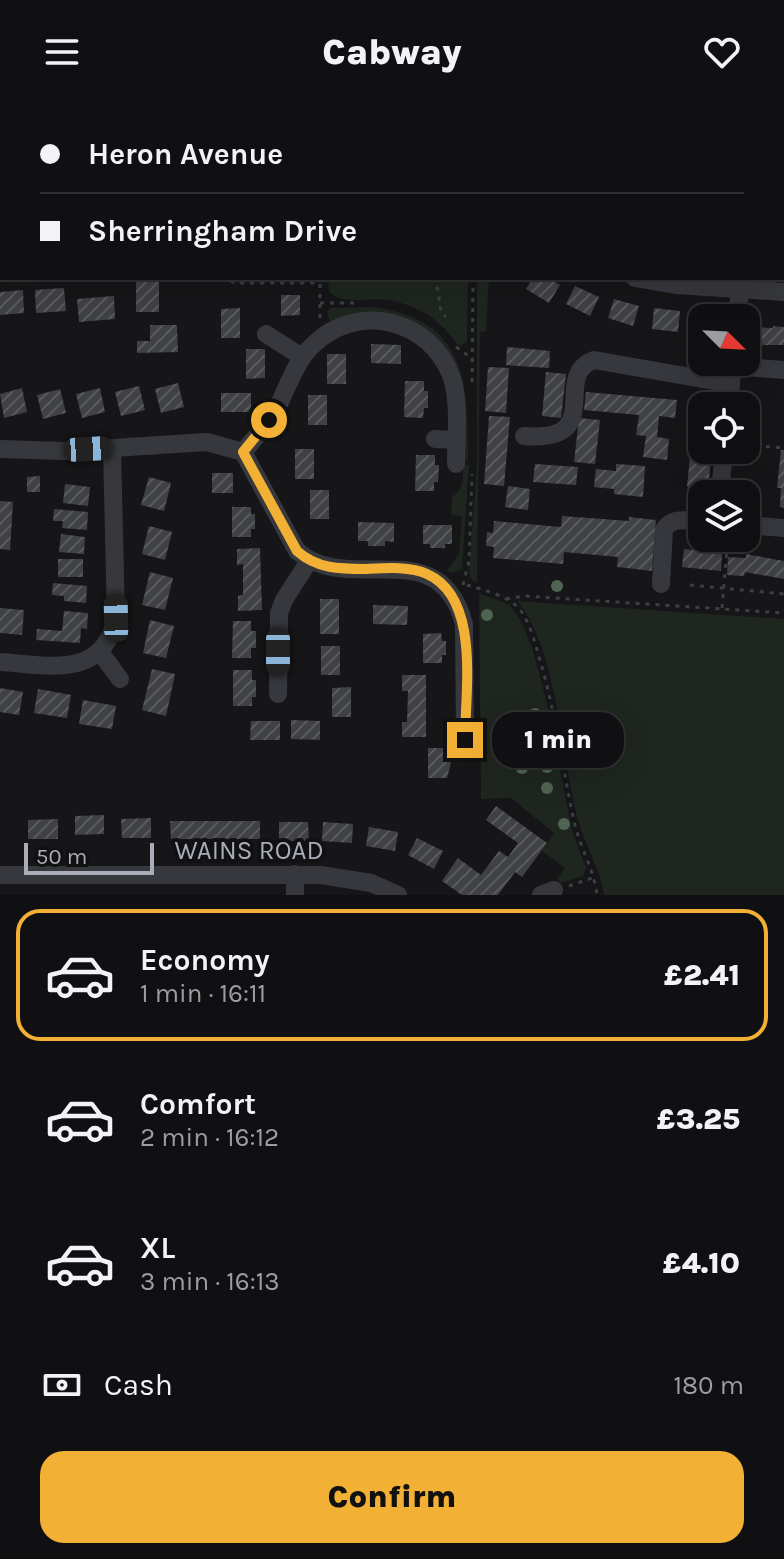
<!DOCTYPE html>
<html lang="en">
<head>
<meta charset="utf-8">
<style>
  :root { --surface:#101012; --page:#1e1e20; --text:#f1f3f6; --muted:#9c9d9f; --line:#303032; --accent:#f2b134 }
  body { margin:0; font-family:Karla,sans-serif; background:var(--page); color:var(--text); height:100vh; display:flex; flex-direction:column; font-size:30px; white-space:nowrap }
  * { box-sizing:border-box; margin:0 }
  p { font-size:26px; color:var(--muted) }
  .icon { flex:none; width:44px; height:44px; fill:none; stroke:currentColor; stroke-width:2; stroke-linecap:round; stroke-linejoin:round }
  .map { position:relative; height:791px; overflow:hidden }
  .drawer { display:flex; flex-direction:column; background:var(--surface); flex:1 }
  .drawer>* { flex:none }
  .hud { position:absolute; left:0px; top:0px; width:784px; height:176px; box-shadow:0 8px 32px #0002,0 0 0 2px var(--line); display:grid; align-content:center; height:176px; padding:0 40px; background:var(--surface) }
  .needle { width:52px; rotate:114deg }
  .controls { position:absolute; left:688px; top:200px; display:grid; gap:16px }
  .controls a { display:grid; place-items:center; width:72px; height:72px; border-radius:16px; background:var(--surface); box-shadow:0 8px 32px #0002,0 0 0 2px var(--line); font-size:40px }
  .scale { position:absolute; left:24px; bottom:20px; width:130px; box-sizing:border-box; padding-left:8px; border:4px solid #a8adb8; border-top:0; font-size:22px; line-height:28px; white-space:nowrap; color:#a8adb8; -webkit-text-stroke:6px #111113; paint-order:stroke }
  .end { position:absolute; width:36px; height:36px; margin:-18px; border:10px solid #f2b134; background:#111; box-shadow:0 0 0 4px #111 }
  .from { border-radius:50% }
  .bubble { position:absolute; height:56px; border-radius:24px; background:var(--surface); box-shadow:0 8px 32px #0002,0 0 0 2px var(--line); font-size:26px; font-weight:800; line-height:56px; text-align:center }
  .car { position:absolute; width:24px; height:48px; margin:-24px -12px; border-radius:10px; box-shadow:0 0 6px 2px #0007; background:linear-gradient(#222 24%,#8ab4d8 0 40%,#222 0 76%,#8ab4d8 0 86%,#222 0) }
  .hud b { display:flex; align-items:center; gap:28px; height:76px; font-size:30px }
  .hud b+b { border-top:2px solid var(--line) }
  .hud i { width:20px; height:20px; background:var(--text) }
  ul { padding:14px 0 0; list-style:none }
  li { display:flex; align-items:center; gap:24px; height:132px; margin:0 16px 12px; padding:0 24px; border:4px solid transparent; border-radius:24px }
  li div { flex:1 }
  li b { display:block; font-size:30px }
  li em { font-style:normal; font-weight:800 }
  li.current { border-color:var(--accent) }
  li>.icon { width:72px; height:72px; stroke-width:1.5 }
  .pay { display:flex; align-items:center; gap:20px; height:88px; padding:0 40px; font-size:30px }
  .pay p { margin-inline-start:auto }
  .action { display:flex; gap:16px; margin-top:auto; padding:16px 40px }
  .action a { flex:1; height:92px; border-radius:24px; background:var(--accent); color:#111; font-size:32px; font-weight:800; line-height:92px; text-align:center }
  header { display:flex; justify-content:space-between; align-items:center; height:104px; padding:0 40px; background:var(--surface); font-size:36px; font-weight:800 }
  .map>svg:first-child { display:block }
  .green { fill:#1e261f }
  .building { fill:url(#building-hatch) }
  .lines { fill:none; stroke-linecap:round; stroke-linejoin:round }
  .path { stroke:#3d3f44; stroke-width:3; stroke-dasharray:4 6; stroke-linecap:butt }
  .minor { stroke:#37383d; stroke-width:18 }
  .tree { fill:#506452 }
  .route { stroke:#f2b134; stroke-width:10 }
  .labels { text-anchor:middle; stroke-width:8; stroke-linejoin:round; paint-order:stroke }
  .street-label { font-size:26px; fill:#a8adb8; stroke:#111113 }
</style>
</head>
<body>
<header><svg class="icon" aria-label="menu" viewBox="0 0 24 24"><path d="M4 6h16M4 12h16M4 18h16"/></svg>Cabway<svg class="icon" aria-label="heart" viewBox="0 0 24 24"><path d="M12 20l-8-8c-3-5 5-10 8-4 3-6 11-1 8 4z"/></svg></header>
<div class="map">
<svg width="784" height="791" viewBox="0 0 784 791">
  <defs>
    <pattern id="building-hatch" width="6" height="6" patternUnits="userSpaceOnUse" patternTransform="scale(2)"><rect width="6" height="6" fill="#404145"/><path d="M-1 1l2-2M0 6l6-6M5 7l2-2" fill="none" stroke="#595a5e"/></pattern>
  </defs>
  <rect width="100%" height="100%" fill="#161618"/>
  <g class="green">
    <path d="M 328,174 L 468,174 L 467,238 L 460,242 C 453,237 449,229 443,223 C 429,209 408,199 388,196 C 370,193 340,202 329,187 Z"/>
    <polygon points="477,174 489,174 486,227 480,228 477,479 472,476 469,469 477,359"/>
    <path d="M 372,203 C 467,215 468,278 468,357 L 463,357 L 461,293 L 421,222 L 391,210 L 373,208 L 346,211 L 330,218 L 327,208 L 331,204 Z"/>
    <path d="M 463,361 L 469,361 L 462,465 L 453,469 L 447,467 L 459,450 L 462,412 L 451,411 L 452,393 C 464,386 463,374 463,361 Z"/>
    <polygon points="479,489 510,501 520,515 532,543 548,603 572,726 586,764 583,772 561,779 557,775 565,764 542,747 554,729 511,694 481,695"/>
    <path d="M 517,497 L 784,515 L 784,791 L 604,791 C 600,764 585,742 578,716 C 561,655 557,542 517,497 Z"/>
  </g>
  <g class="building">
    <rect x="136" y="174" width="23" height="34"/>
    <polygon points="533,174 547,174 560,181 549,199 526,185"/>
    <polygon points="575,182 599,193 590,212 566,200"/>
    <polygon points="64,184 66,207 36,209 35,186"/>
    <polygon points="23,186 24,209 0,211 0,188"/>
    <polygon points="281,191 300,191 300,211 281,212"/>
    <polygon points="114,192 115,215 79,218 77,195"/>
    <polygon points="614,195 639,202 633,222 608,214"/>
    <polygon points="240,204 240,234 221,234 221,205"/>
    <polygon points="654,204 680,207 678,228 652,225"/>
    <polygon points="693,208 720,211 719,214 702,214 702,229 691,228"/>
    <polygon points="150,221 177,221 178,248 137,249 137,237 150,237"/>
    <polygon points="773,222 784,223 784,241 752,241 753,223 773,224"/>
    <polygon points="371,240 401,241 401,260 371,259"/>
    <polygon points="507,243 550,247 549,264 506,261"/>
    <polygon points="246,245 265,245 265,274 246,275"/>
    <rect x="327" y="250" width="19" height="30"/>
    <polygon points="488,263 509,264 506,309 485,307"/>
    <polygon points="546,268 566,270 561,314 542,312"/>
    <polygon points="405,277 424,277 424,287 428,287 428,304 424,304 423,314 404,313"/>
    <polygon points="178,279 184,303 161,309 155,285"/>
    <polygon points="139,282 145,306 121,312 115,288"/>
    <polygon points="22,284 27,308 4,314 0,290"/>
    <polygon points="100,284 105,308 82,314 76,290"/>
    <polygon points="60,285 66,309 43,315 37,291"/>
    <polygon points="586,288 677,296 675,314 659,312 657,333 669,335 667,356 643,353 646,332 636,331 639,311 584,306"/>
    <rect x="221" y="289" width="30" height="19"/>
    <rect x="308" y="291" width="19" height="30"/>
    <polygon points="696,292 717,294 716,302 702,302 702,346 712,346 708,385 687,383"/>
    <polygon points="489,312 510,313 504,382 484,380"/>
    <polygon points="579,314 600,316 595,360 574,358"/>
    <rect x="295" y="345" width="19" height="30"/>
    <polygon points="781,346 784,346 784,404 780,403 781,384 777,384"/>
    <polygon points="416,351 435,351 435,361 439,361 438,378 434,378 434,387 415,387"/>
    <polygon points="535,360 578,363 576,381 533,378"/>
    <polygon points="616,360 645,362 643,393 614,390 614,385 594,383 596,365 616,367"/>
    <rect x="212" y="369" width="21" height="20"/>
    <polygon points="40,372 40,388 27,388 27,373"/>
    <polygon points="149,373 171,379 164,407 141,401"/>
    <polygon points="65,380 90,383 88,402 63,399"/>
    <polygon points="508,382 530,385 528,406 505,403"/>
    <rect x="310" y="386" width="19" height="29"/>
    <polygon points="0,397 13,398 10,446 0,445"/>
    <polygon points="232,403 251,403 251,410 255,410 255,425 251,425 251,433 232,433"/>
    <polygon points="54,405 88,408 87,426 62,424 63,417 53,417"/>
    <polygon points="562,412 629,417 629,413 656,416 652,467 617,463 618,453 564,448 563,460 493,454 494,443 486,442 487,428 493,429 494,417 561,423"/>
    <polygon points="358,418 394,419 394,438 385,437 385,442 368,442 368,437 358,437"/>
    <polygon points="423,421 452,421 452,440 445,440 445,444 430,444 430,440 423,440"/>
    <polygon points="149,422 172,428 165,456 142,450"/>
    <polygon points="61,430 85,433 84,450 59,448"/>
    <polygon points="260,444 262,506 238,507 238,492 243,491 243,460 237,461 237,445"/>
    <polygon points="684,445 722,449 721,467 682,463"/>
    <polygon points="746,450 784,457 784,475 745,468 744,472 727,471 728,453 746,454"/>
    <rect x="58" y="455" width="25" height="18"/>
    <polygon points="150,468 173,474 165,506 142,501"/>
    <polygon points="53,479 87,482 86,499 64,497 64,492 52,491"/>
    <rect x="320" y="495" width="19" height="35"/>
    <polygon points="373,501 408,502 407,521 373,520"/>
    <polygon points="0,504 24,506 22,531 0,529"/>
    <polygon points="64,507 88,509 87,525 81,524 80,539 36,536 37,525 62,527"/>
    <polygon points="150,516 174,522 166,554 143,549"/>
    <polygon points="233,517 251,517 251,527 256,527 256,544 251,544 251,554 232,554"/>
    <polygon points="441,529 442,537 446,537 446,551 442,551 442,559 423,559 423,530"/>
    <rect x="321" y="542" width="19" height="29"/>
    <polygon points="152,565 175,570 166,612 142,606"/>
    <polygon points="233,566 252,566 252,576 256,576 256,593 252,593 252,602 233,602"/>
    <polygon points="402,571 426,571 426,633 402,633 402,618 407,618 408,587 402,587"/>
    <polygon points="351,583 351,613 332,613 332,584"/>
    <polygon points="0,584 23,588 19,611 0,608"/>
    <polygon points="38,585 71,591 67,614 34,609"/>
    <polygon points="83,596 116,602 112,625 79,620"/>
    <polygon points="291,616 320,617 320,636 291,635"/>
    <polygon points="251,617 280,617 280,636 250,636"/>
    <polygon points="428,644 447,644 446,652 451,652 451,659 447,674 428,674"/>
    <polygon points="496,702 547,739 522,773 515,768 498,791 462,791 442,777 458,754 481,771 499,747 508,753 518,739 486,716"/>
    <polygon points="104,711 104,730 75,731 75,712"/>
    <polygon points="151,714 151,734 122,734 121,715"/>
    <polygon points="58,715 58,735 28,735 28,716"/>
    <polygon points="170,717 260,717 260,735 171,735"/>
    <polygon points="279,718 308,718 309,737 279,737"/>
    <polygon points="323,718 353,720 352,739 322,737"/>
    <polygon points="369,723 398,728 395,747 366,742"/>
    <polygon points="417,734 443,747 434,765 408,751"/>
  </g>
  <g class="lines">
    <g class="path">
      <polyline points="221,174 236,179 320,179"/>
      <polyline points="432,174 438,186 441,208 446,213"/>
      <polyline points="466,178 466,174"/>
      <polyline points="320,199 358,199"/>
      <polyline points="320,214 320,174"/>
      <polyline points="456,243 473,255"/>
      <polyline points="472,278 473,174"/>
      <polyline points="746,341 784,344"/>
      <polyline points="463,481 469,457 472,370"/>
      <path d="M 467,481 C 484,486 510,492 521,507 C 530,520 535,538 539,553 C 556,608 562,665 575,721 C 581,745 594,766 597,791"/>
      <polyline points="690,481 784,490"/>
      <polyline points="506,495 524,492 784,509"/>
      <polyline points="722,504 728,434"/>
      <polyline points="569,782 595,773"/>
    </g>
    <g class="minor">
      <polyline points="102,0 102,2"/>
      <polyline points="471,0 471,2"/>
      <polyline points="283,2 284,0"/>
      <polyline points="669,2 670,0"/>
      <polyline points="782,62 784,62"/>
      <polyline points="0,157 2,157"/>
      <polyline points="635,174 676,181 784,188"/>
      <polyline points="737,214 740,185"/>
      <polyline points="266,230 302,253"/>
      <polyline points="733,262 784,266"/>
      <polyline points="729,302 732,269"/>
      <path d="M 524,332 C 608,339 550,271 594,256 L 731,280"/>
      <polyline points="435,335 456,336"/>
      <path d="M 0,345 L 65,347 L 207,338 L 243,348 L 297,447 C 350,493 439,426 464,520 L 465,636"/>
      <path d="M 243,348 C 255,334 268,320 277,304 C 288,283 295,258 313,241 C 358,197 431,215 452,274 C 460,300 456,333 456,360"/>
      <polyline points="720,390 724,346"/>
      <polyline points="746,421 784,424"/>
      <path d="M 661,480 L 664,426 C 672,412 688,417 702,417"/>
      <polyline points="100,548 120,575"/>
      <path d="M 0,558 C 48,561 103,576 116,514 L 112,344"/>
      <polyline points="278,590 279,509 284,496 309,457"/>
      <polyline points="0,771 321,771 371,779 398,791"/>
      <polyline points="295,791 295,770"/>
      <polyline points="541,791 554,786"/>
    </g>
  </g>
  <g class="tree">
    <circle cx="557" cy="482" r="6"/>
    <circle cx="487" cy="511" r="6"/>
    <circle cx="535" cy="610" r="6"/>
    <circle cx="507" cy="637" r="6"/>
    <circle cx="547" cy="663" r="6"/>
    <circle cx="522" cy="664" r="6"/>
    <circle cx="547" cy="684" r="6"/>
    <circle cx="564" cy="720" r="6"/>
  </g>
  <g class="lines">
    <path class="route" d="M 269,316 L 243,348 L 297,447 C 317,465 340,465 366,465 C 385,464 410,462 427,470 C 481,494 465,588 465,636"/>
  </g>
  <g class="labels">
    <g class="street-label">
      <text x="249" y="755">WAINS ROAD</text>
    </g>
  </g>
</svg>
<div class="controls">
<a><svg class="needle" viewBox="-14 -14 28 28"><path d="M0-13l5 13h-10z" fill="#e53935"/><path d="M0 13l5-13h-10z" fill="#9c9d9f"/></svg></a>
<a><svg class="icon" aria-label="locate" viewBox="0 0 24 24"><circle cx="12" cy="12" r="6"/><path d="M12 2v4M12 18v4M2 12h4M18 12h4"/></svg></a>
<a><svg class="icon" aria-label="layers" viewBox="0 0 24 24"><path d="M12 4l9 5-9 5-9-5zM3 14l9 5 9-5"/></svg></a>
</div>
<div class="scale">50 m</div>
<i class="end from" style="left:269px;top:316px"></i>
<i class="end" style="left:465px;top:636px"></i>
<div class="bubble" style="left:492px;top:608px;width:132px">1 min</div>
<i class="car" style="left:88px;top:345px;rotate:87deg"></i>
<i class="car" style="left:116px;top:514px;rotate:359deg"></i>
<i class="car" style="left:278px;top:548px;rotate:180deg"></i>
<div class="hud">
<b><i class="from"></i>Heron Avenue</b>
<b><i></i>Sherringham Drive</b>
</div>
</div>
<section class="drawer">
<ul>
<li class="current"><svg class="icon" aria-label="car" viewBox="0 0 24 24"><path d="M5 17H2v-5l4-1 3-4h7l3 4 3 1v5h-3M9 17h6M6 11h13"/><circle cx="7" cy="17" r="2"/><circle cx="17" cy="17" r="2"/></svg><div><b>Economy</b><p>1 min · 16:11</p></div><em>£2.41</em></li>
<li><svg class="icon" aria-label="car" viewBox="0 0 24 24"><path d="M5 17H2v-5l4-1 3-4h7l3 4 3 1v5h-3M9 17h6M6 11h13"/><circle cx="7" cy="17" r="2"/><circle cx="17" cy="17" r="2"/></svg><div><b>Comfort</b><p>2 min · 16:12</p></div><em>£3.25</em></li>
<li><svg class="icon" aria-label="car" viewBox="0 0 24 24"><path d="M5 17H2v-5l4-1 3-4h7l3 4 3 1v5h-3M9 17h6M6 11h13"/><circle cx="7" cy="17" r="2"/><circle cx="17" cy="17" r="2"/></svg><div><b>XL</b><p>3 min · 16:13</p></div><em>£4.10</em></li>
</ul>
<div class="pay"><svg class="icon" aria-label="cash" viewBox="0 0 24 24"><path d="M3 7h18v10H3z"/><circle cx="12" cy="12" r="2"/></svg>Cash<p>180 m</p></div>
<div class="action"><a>Confirm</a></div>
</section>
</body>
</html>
